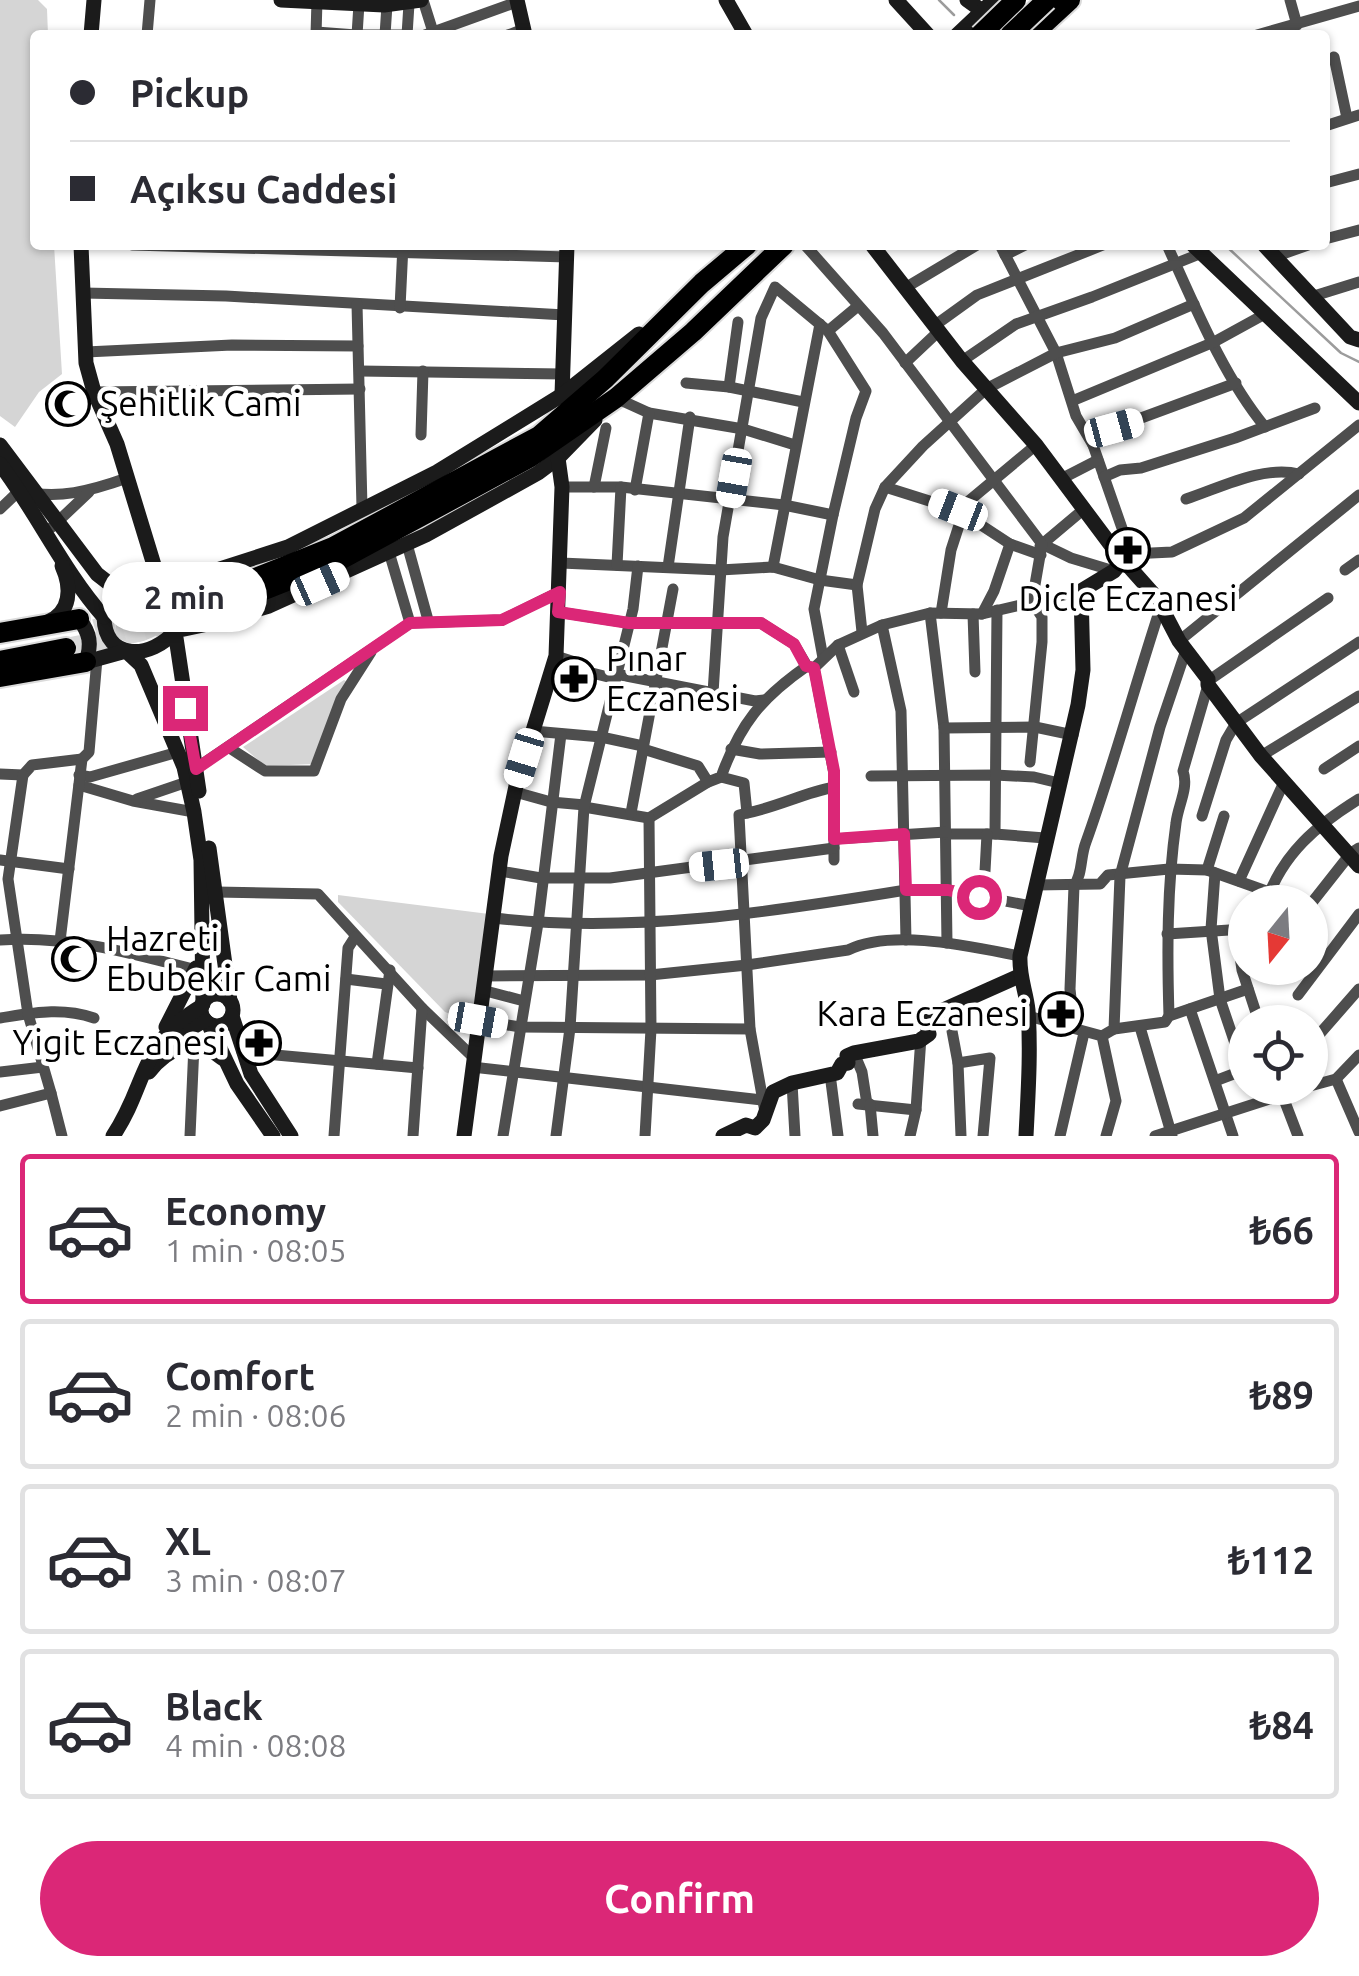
<!DOCTYPE html>
<html lang="en">
<head>
<meta charset="utf-8">
<style>
  :root { --surface:#fff; --page:#f7f7f7; --text:#2b2b33; --muted:#7c7c81; --line:#e1e1e2; --accent:#db2777 }
  body { margin:0; font-family:Ubuntu,sans-serif; background:var(--page); color:var(--text); height:100vh; display:flex; flex-direction:column; font-size:38px; white-space:nowrap }
  * { box-sizing:border-box; margin:0 }
  p { font-size:32px; color:var(--muted) }
  .icon { flex:none; width:55px; height:55px; fill:none; stroke:currentColor; stroke-width:2; stroke-linecap:round; stroke-linejoin:round }
  .map { position:relative; height:1136px; overflow:hidden }
  .panel { display:flex; flex-direction:column; background:var(--surface); flex:1 }
  .panel>* { flex:none }
  .hud { position:absolute; left:30px; top:30px; width:1300px; height:220px; border-radius:10px; box-shadow:0 2px 8px #0004; display:grid; align-content:center; height:220px; padding:0 40px; background:var(--surface) }
  .needle { width:65px; rotate:198deg }
  .buttons { position:absolute; left:1228px; top:885px; display:grid; gap:20px }
  .buttons a { display:grid; place-items:center; width:100px; height:100px; border-radius:50%; background:var(--surface); box-shadow:0 2px 8px #0004; font-size:50px }
  .end { position:absolute; width:45px; height:45px; margin:-22px; border:12px solid #db2777; background:#fff; box-shadow:0 0 0 5px #fff }
  .from { border-radius:50% }
  .bubble { position:absolute; height:70px; border-radius:35px; background:var(--surface); box-shadow:0 2px 8px #0004; font-size:32px; font-weight:600; line-height:70px; text-align:center }
  .car { position:absolute; width:30px; height:60px; margin:-30px -15px; border-radius:12px; box-shadow:0 0 8px 2px #0007; background:linear-gradient(#fff 24%,#345 0 40%,#fff 0 76%,#345 0 86%,#fff 0) }
  .hud b { display:flex; align-items:center; gap:35px; height:95px; font-size:38px }
  .hud b+b { border-top:2px solid var(--line) }
  .hud i { width:25px; height:25px; background:var(--text) }
  ul { padding:18px 0 0; list-style:none }
  li { display:flex; align-items:center; gap:30px; height:150px; margin:0 20px 15px; padding:0 20px; border:5px solid var(--line); border-radius:10px }
  li div { flex:1 }
  li b { display:block; font-size:38px }
  li em { font-style:normal; font-weight:600 }
  li.active { border-color:var(--accent) }
  li>.icon { width:90px; height:90px; stroke-width:1.5 }
  .cta { display:flex; gap:20px; margin-top:auto; padding:20px 40px }
  .cta a { flex:1; height:115px; border-radius:60px; background:var(--accent); color:#fff; font-size:40px; font-weight:600; line-height:115px; text-align:center }
  .map>svg:first-child { display:block }
  .green { fill:#d5d5d5 }
  .lines { fill:none; stroke-linecap:round; stroke-linejoin:round }
  .stream { stroke:#9c9c9c; stroke-width:2.5 }
  .highway-tunnel { stroke:#d9d9d9; stroke-width:20; stroke-dasharray:20 10; stroke-linecap:butt }
  .highway-casing { stroke:#dbdbdb; stroke-width:24 }
  .street { stroke:#4e4e4e; stroke-width:11 }
  .secondary { stroke:#1b1b1b; stroke-width:15 }
  .highway { stroke:#000; stroke-width:20 }
  .highway-bridge-casing { stroke:#dbdbdb; stroke-width:24; stroke-linecap:butt }
  .highway-bridge { stroke:#000; stroke-width:20 }
  .route { stroke:#db2777; stroke-width:12 }
  .labels { text-anchor:middle; stroke-width:9; stroke-linejoin:round; paint-order:stroke }
  .poi-label { font-size:35px; fill:#000; stroke:#fff; text-anchor:start }
</style>
</head>
<body>
<div class="map">
<svg width="1359" height="1136" viewBox="0 0 1359 1136">
  <rect width="100%" height="100%" fill="#fff"/>
  <g class="green">
    <polygon points="0,0 38,0 47,9 48,35 35,35 35,245 54,245 62,374 39,392 15,427 0,416"/>
    <path d="M 144,605 C 162,607 168,615 162,632 C 148,641 128,649 115,635 L 116,620 L 129,609 Z"/>
    <polygon points="344,680 349,683 314,764 265,766 243,747"/>
    <polygon points="338,895 489,914 475,1012 464,1019 445,1012 338,902"/>
  </g>
  <g class="lines">
    <g class="stream">
      <polyline points="939,0 954,15"/>
      <polyline points="1225,245 1341,353 1359,362"/>
    </g>
    <g class="highway-tunnel">
      <polyline points="95,629 213,595"/>
      <polyline points="66,648 112,639 219,608"/>
    </g>
    <g class="highway-casing">
      <g id="highway">
        <polyline points="1032,35 1070,0"/>
        <polyline points="213,595 333,547 539,436 605,379 702,283 747,245"/>
        <polyline points="219,608 340,560 529,458 616,398 693,332 784,245"/>
        <polyline points="0,633 79,619"/>
        <polyline points="0,661 66,648"/>
        <polyline points="0,677 86,662"/>
      </g>
    </g>
    <g class="street">
      <polyline points="423,0 434,35"/>
      <polyline points="1290,0 1297,25"/>
      <polyline points="316,32 356,35"/>
      <polyline points="147,35 150,0"/>
      <polyline points="316,35 317,0"/>
      <polyline points="357,35 359,4"/>
      <polyline points="359,35 403,35"/>
      <polyline points="385,35 387,5"/>
      <polyline points="407,35 409,4"/>
      <polyline points="425,35 517,2"/>
      <polyline points="508,35 524,29"/>
      <polyline points="1257,35 1359,6"/>
      <polyline points="1334,57 1347,118"/>
      <polyline points="1325,126 1359,115"/>
      <polyline points="1325,183 1359,174"/>
      <polyline points="1325,239 1359,230"/>
      <polyline points="132,245 567,257"/>
      <polyline points="805,245 883,333 1042,544 1071,558 1114,571"/>
      <polyline points="1000,245 1056,353 1076,416 1093,445 1131,554"/>
      <path d="M 1167,245 C 1194,304 1223,376 1265,427"/>
      <polyline points="1005,255 1025,245"/>
      <polyline points="1277,256 1308,245"/>
      <polyline points="905,288 977,245"/>
      <polyline points="83,293 226,296 565,315"/>
      <polyline points="1314,296 1359,282"/>
      <polyline points="357,304 362,508"/>
      <polyline points="400,308 403,245"/>
      <polyline points="934,326 977,295 1103,245"/>
      <polyline points="828,331 858,306"/>
      <polyline points="86,352 232,345 358,346"/>
      <polyline points="962,361 1016,324 1092,297 1202,253"/>
      <polyline points="905,363 939,331"/>
      <polyline points="360,371 563,374"/>
      <polyline points="686,383 729,387 803,402"/>
      <polyline points="729,387 738,322"/>
      <polyline points="94,392 360,389"/>
      <polyline points="616,398 649,413 743,429 795,445"/>
      <polyline points="1072,401 1214,342 1265,314"/>
      <polyline points="421,435 423,371"/>
      <polyline points="1093,445 1114,428 1236,383"/>
      <polyline points="1104,477 1120,470 1141,468 1235,438 1315,408"/>
      <polyline points="1061,479 1098,460"/>
      <polyline points="562,487 621,487 784,505 833,515"/>
      <polyline points="594,487 606,428"/>
      <polyline points="885,487 958,510 1010,544 1041,555"/>
      <polyline points="635,490 649,413"/>
      <path d="M 1186,499 C 1220,488 1263,465 1299,474"/>
      <path d="M 0,509 L 20,490 C 56,501 93,490 127,478"/>
      <polyline points="958,510 1036,445"/>
      <polyline points="52,527 89,492"/>
      <polyline points="407,544 428,620"/>
      <polyline points="1040,546 1084,509"/>
      <polyline points="389,552 410,623"/>
      <polyline points="1129,561 1131,554 1172,552 1244,518 1359,425"/>
      <polyline points="561,563 720,570 773,567 820,580 857,585"/>
      <polyline points="617,565 621,487"/>
      <polyline points="668,567 690,417"/>
      <polyline points="773,567 820,324"/>
      <polyline points="1345,570 1359,560"/>
      <polyline points="558,612 629,623 761,623 794,644 807,666"/>
      <polyline points="930,613 944,728 947,943"/>
      <polyline points="941,613 951,550 963,513"/>
      <polyline points="973,614 975,672"/>
      <polyline points="982,614 994,591 1010,544"/>
      <polyline points="882,625 901,711 906,940"/>
      <polyline points="862,632 857,585 875,509 885,487 923,446 986,389 1056,353 1115,338 1194,304"/>
      <polyline points="1179,641 1359,495"/>
      <polyline points="838,645 854,692"/>
      <polyline points="556,656 584,665 588,672 612,678 616,674 755,701 764,700"/>
      <polyline points="814,668 834,774 834,860"/>
      <polyline points="1208,681 1328,598"/>
      <polyline points="713,693 723,537 761,318 775,287 828,331 866,391 856,418 833,515 814,609 823,658"/>
      <polyline points="944,728 1035,727 1073,735"/>
      <polyline points="533,731 601,737 643,746"/>
      <polyline points="228,747 265,771 314,771 341,699 371,652"/>
      <path d="M 643,749 L 698,766 L 708,782 L 721,777 C 740,724 761,698 807,666 L 814,668 L 838,645 L 882,625 L 930,613 L 982,614 L 1081,591"/>
      <polyline points="731,749 760,754 831,752"/>
      <polyline points="1261,756 1359,696"/>
      <polyline points="1030,762 1042,642 1042,617 1032,602 1042,544"/>
      <polyline points="195,769 410,623 502,620 559,592"/>
      <polyline points="1324,769 1359,746"/>
      <polyline points="0,774 23,775 32,765 82,759"/>
      <polyline points="79,775 90,777 178,752"/>
      <polyline points="871,776 995,775 1034,777 1059,783"/>
      <polyline points="721,777 744,783 747,813 739,815 750,1029 765,1112"/>
      <polyline points="79,785 133,801 194,812"/>
      <polyline points="515,792 551,802 585,805"/>
      <polyline points="137,799 187,782"/>
      <polyline points="584,807 649,818 708,782"/>
      <polyline points="631,813 673,589"/>
      <path d="M 747,813 C 777,807 804,793 834,787"/>
      <polyline points="1202,816 1226,740 1236,723 1359,642"/>
      <polyline points="946,834 995,834 1045,838"/>
      <polyline points="995,834 997,610"/>
      <polyline points="834,839 946,832"/>
      <polyline points="0,860 69,869"/>
      <polyline points="1207,870 1224,816"/>
      <polyline points="500,871 541,878 610,878 834,848"/>
      <polyline points="1239,881 1284,782"/>
      <polyline points="1035,885 1100,884 1108,875 1169,869 1207,870 1269,892"/>
      <polyline points="216,892 318,894 422,1008 473,1057"/>
      <polyline points="979,897 985,871 987,834"/>
      <path d="M 1266,902 C 1283,853 1317,825 1359,799"/>
      <polyline points="1310,905 1351,853 1359,848"/>
      <path d="M 494,918 C 630,934 772,912 906,890 L 947,890 L 1031,906"/>
      <polyline points="1236,929 1242,970 1259,1022"/>
      <polyline points="1167,934 1245,929"/>
      <path d="M 0,940 C 67,935 131,953 196,970"/>
      <polyline points="60,941 82,759 89,752 97,659"/>
      <path d="M 485,976 L 650,975 L 747,965 L 848,950 C 893,928 973,947 1020,956"/>
      <polyline points="346,979 386,984"/>
      <polyline points="482,990 524,1001"/>
      <polyline points="1298,995 1359,914"/>
      <polyline points="1190,1009 1233,1136"/>
      <polyline points="1028,1016 1102,1036 1116,1101 1106,1136"/>
      <path d="M 1169,1016 C 1167,951 1167,887 1176,823 C 1178,805 1189,788 1183,771 L 1208,685"/>
      <path d="M 0,1018 C 33,1013 61,1007 94,1018"/>
      <polyline points="478,1020 520,1027 750,1029"/>
      <path d="M 1074,1026 L 1070,989 L 1074,886 C 1083,873 1080,857 1086,842 C 1114,764 1135,685 1161,606"/>
      <polyline points="1140,1027 1172,1136"/>
      <polyline points="1114,1029 1165,1022 1169,1016 1248,989"/>
      <polyline points="952,1031 958,1063"/>
      <polyline points="1102,1036 1114,1029 1120,876 1160,727 1186,650"/>
      <polyline points="1310,1041 1316,1038 1359,989"/>
      <polyline points="242,1052 418,1068"/>
      <polyline points="854,1053 862,1072 867,1104"/>
      <polyline points="377,1064 390,970"/>
      <polyline points="472,1067 762,1100"/>
      <polyline points="0,1072 43,1067"/>
      <polyline points="830,1074 838,1136"/>
      <polyline points="1336,1079 1359,1132"/>
      <polyline points="1215,1081 1244,1070 1220,999 1211,929 1215,873"/>
      <polyline points="792,1083 795,1136"/>
      <polyline points="1310,1086 1336,1079 1359,1055"/>
      <polyline points="1280,1089 1298,1136"/>
      <polyline points="51,1093 62,1136"/>
      <polyline points="858,1104 916,1110"/>
      <polyline points="870,1104 873,1136"/>
      <polyline points="0,1106 51,1093 28,1014 8,879 23,775"/>
      <polyline points="190,1136 194,1045"/>
      <polyline points="334,1136 348,948 355,937"/>
      <polyline points="413,1136 422,1008"/>
      <polyline points="503,1136 538,923 561,734"/>
      <polyline points="556,1136 570,1028 584,807 633,609 638,566"/>
      <polyline points="645,1136 651,1029 649,818"/>
      <polyline points="910,1136 916,1110 921,1037"/>
      <polyline points="961,1136 958,1063 990,1058 983,1136"/>
      <polyline points="1060,1136 1084,1033"/>
      <polyline points="1155,1136 1304,1088"/>
    </g>
    <g class="secondary">
      <polyline points="281,0 384,5 421,0"/>
      <polyline points="517,0 525,35"/>
      <polyline points="726,0 746,35"/>
      <polyline points="896,0 928,35"/>
      <polyline points="967,0 1016,35"/>
      <polyline points="91,35 94,0"/>
      <polyline points="957,35 994,0"/>
      <path d="M 81,245 L 86,363 L 94,392 L 117,444 L 161,588 L 160,597 L 175,616 L 175,631 C 152,659 105,662 104,617 L 116,608 L 160,597"/>
      <polyline points="872,245 962,361 1036,445 1116,552 1156,597 1179,641 1208,679 1208,685 1261,756 1359,866"/>
      <polyline points="1193,245 1359,403"/>
      <polyline points="1264,245 1350,337 1359,340"/>
      <polyline points="562,395 567,245"/>
      <polyline points="0,445 97,574 133,602"/>
      <path d="M 0,464 C 37,513 64,572 104,617"/>
      <path d="M 191,579 C 188,595 190,617 208,624 L 269,606 L 426,535 L 538,473 L 558,458 L 595,420"/>
      <polyline points="161,588 288,547 437,472 562,395 639,334"/>
      <path d="M 79,619 C 90,633 92,644 86,662"/>
      <path d="M 48,622 C 71,612 72,588 62,566"/>
      <polyline points="86,662 126,651 141,665 184,767 194,812 201,860 203,1004"/>
      <polyline points="199,791 175,631 208,624"/>
      <polyline points="209,848 230,1001"/>
      <circle cx="217" cy="1010" r="16"/>
      <polyline points="232,1016 251,1074 291,1136"/>
      <polyline points="208,1023 237,1084 273,1136"/>
      <polyline points="166,1027 196,968"/>
      <polyline points="166,1043 205,1020"/>
      <path d="M 149,1072 C 168,1047 197,1036 222,1058"/>
      <path d="M 113,1136 C 149,1082 137,1045 202,1006"/>
      <polyline points="464,1136 501,856 516,786 556,656 562,487 558,458"/>
      <polyline points="723,1136 746,1125 755,1128 763,1120 773,1092 792,1083 837,1073 842,1064 848,1063 847,1056 854,1053 919,1041 929,1034 925,1018 1019,976"/>
      <path d="M 1026,1136 C 1028,1094 1031,1052 1028,1010 C 1026,991 1019,977 1020,956 L 1078,705 L 1083,670 L 1081,591 L 1114,571 L 1123,560"/>
    </g>
    <use href="#highway" class="highway"/>
    <g class="highway-bridge-casing">
      <g id="highway-bridge">
        <polyline points="980,35 1016,0"/>
        <polyline points="1010,35 1047,0"/>
      </g>
    </g>
    <use href="#highway-bridge" class="highway-bridge"/>
  </g>
  <g class="lines">
    <polyline class="route" points="185,708 196,769 410,623 502,620 560,592 558,612 629,623 761,623 794,644 806,666 814,668 834,771 834,839 904,834 906,890 948,890 979,897"/>
  </g>
  <defs>
    <g id="mosque-ring" transform="scale(2.25)"><circle r="9.5" fill="#fff" stroke="#000" stroke-width="1.5"/><path d="M3.5-4.9A6 6 0 1 0 3.5 4.9A5 5 0 1 1 3.5-4.9Z" fill="#000"/></g>
    <g id="pharmacy-ring" transform="scale(2.25)"><circle r="9.5" fill="#fff" stroke="#000" stroke-width="1.5"/><path d="M-2-6h4v4h4v4h-4v4h-4v-4h-4v-4h4Z" fill="#000"/></g>
  </defs>
  <g fill-rule="evenodd">
    <use href="#mosque-ring" x="68" y="404"/>
    <use href="#pharmacy-ring" x="1128" y="550"/>
    <use href="#pharmacy-ring" x="574" y="679"/>
    <use href="#mosque-ring" x="74" y="959"/>
    <use href="#pharmacy-ring" x="1061" y="1014"/>
    <use href="#pharmacy-ring" x="259" y="1043"/>
  </g>
  <g class="labels">
    <g class="poi-label">
      <text x="100" y="416">Şehitlik Cami</text>
      <text x="1128" y="611" text-anchor="middle">Dicle Eczanesi</text>
      <text x="606" y="671">Pınar<tspan x="606" dy="40">Eczanesi</tspan></text>
      <text x="106" y="951">Hazreti<tspan x="106" dy="40">Ebubekir Cami</tspan></text>
      <text x="1028" y="1026" text-anchor="end">Kara Eczanesi</text>
      <text x="226" y="1055" text-anchor="end">Yigit Eczanesi</text>
    </g>
  </g>
</svg>
<div class="buttons">
<a><svg class="needle" viewBox="-14 -14 28 28"><path d="M0-13l5 13h-10z" fill="#e53935"/><path d="M0 13l5-13h-10z" fill="#7c7c81"/></svg></a>
<a><svg class="icon" aria-label="locate" viewBox="0 0 24 24"><circle cx="12" cy="12" r="6"/><path d="M12 2v4M12 18v4M2 12h4M18 12h4"/></svg></a>
</div>
<i class="end from" style="left:979px;top:897px"></i>
<i class="end" style="left:185px;top:708px"></i>
<div class="bubble" style="left:102px;top:562px;width:165px">2 min</div>
<i class="car" style="left:1114px;top:428px;rotate:75deg"></i>
<i class="car" style="left:734px;top:478px;rotate:190deg"></i>
<i class="car" style="left:958px;top:510px;rotate:291deg"></i>
<i class="car" style="left:320px;top:584px;rotate:66deg"></i>
<i class="car" style="left:524px;top:758px;rotate:197deg"></i>
<i class="car" style="left:719px;top:865px;rotate:264deg"></i>
<i class="car" style="left:478px;top:1020px;rotate:100deg"></i>
<div class="hud">
<b><i class="from"></i>Pickup</b>
<b><i></i>Açıksu Caddesi</b>
</div>
</div>
<section class="panel">
<ul>
<li class="active"><svg class="icon" aria-label="car" viewBox="0 0 24 24"><path d="M5 17H2v-5l4-1 3-4h7l3 4 3 1v5h-3M9 17h6M6 11h13"/><circle cx="7" cy="17" r="2"/><circle cx="17" cy="17" r="2"/></svg><div><b>Economy</b><p>1 min · 08:05</p></div><em>₺66</em></li>
<li><svg class="icon" aria-label="car" viewBox="0 0 24 24"><path d="M5 17H2v-5l4-1 3-4h7l3 4 3 1v5h-3M9 17h6M6 11h13"/><circle cx="7" cy="17" r="2"/><circle cx="17" cy="17" r="2"/></svg><div><b>Comfort</b><p>2 min · 08:06</p></div><em>₺89</em></li>
<li><svg class="icon" aria-label="car" viewBox="0 0 24 24"><path d="M5 17H2v-5l4-1 3-4h7l3 4 3 1v5h-3M9 17h6M6 11h13"/><circle cx="7" cy="17" r="2"/><circle cx="17" cy="17" r="2"/></svg><div><b>XL</b><p>3 min · 08:07</p></div><em>₺112</em></li>
<li><svg class="icon" aria-label="car" viewBox="0 0 24 24"><path d="M5 17H2v-5l4-1 3-4h7l3 4 3 1v5h-3M9 17h6M6 11h13"/><circle cx="7" cy="17" r="2"/><circle cx="17" cy="17" r="2"/></svg><div><b>Black</b><p>4 min · 08:08</p></div><em>₺84</em></li>
</ul>
<div class="cta"><a>Confirm</a></div>
</section>
</body>
</html>
